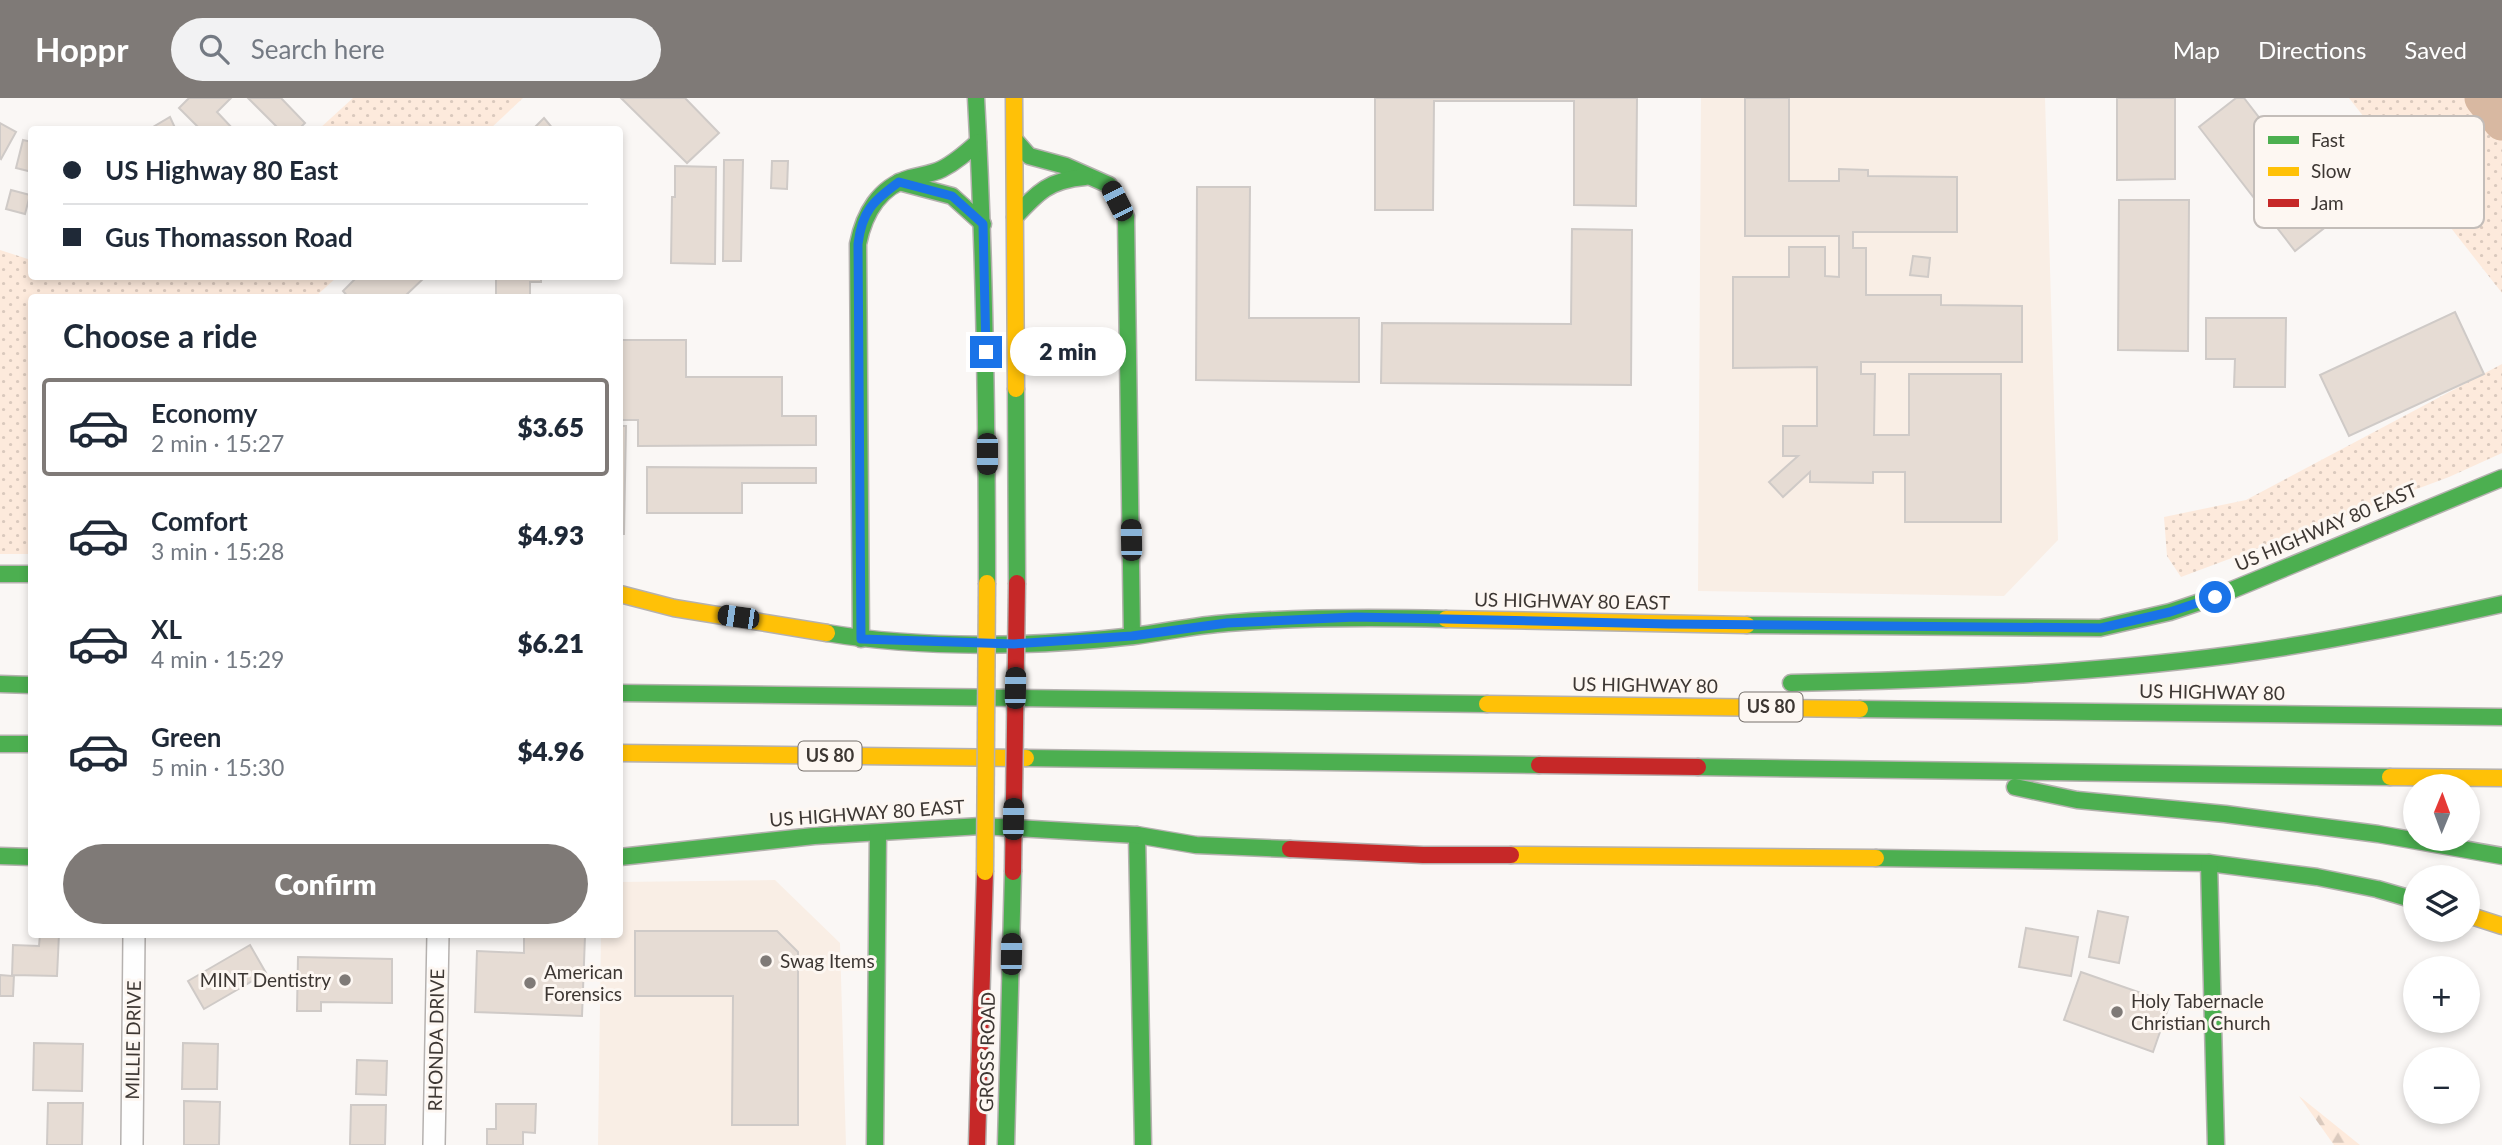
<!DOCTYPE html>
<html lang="en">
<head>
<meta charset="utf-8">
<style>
  :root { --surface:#fff; --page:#f2f2f3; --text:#1f2937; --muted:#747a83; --line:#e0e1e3; --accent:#7f7a77 }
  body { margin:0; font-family:Lato,sans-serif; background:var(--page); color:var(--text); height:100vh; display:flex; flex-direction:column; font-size:26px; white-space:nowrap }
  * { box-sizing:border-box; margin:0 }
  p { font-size:23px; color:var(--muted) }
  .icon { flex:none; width:38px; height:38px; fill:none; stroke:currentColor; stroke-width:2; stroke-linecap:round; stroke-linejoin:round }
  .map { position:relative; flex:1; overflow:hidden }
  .sheet { position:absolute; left:28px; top:196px; width:595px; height:644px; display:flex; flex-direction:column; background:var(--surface); border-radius:7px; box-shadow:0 4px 10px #0003 }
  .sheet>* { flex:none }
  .guide { position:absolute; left:28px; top:28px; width:595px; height:154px; border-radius:7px; box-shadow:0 4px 10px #0003; display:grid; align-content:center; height:154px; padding:0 35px; background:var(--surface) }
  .needle { width:46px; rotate:1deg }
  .controls { position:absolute; left:2403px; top:676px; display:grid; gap:14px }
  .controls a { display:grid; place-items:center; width:77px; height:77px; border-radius:50%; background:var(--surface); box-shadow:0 4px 10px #0003; font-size:35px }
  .end { position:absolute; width:32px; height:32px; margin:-16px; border:9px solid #1a73e8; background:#fff; box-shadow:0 0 0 4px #fff }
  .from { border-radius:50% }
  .bubble { position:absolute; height:49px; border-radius:24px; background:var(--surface); box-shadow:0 4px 10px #0003; font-size:23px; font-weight:800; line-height:49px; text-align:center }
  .car { position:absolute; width:21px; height:42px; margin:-21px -10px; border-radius:9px; box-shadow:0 0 5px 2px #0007; background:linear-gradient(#222 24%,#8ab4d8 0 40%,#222 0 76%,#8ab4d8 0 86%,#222 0) }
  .guide b { display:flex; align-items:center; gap:24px; height:66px; font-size:26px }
  .guide b+b { border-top:2px solid var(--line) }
  .guide i { width:18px; height:18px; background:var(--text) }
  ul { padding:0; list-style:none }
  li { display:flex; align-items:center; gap:21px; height:98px; margin:0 14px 10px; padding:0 21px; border:4px solid transparent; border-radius:7px }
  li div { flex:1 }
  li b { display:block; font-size:26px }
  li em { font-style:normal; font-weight:800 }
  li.selected { border-color:var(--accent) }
  li>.icon { width:63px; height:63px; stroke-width:1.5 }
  h2 { padding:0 35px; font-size:32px; line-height:84px }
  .primary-button { display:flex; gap:14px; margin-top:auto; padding:14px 35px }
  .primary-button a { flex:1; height:80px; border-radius:42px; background:var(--accent); color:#fff; font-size:28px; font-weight:800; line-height:80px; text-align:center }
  header { display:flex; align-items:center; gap:42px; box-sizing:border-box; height:98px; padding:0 35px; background:var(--accent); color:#fff }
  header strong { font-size:33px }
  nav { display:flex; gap:38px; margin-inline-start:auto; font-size:24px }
  .search { width:490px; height:63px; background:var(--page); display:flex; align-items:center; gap:18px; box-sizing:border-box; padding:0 24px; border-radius:38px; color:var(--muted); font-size:26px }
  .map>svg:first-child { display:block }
  .built { fill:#f9eee5 }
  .grass { fill:url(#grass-dots) }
  .forest { fill:url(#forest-firs) }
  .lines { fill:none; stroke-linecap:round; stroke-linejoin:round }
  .river { stroke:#d8b8a1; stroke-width:37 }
  .building { fill:#e6dcd4; stroke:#cfcac7; stroke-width:2 }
  .street-casing { stroke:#b5b1af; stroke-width:24 }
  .fast-casing { stroke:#b5b1af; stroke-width:19 }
  .slow-casing { stroke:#b5b1af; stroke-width:19 }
  .jam-casing { stroke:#b5b1af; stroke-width:19 }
  .street { stroke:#fefefe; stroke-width:21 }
  .fast { stroke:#4caf50; stroke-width:16 }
  .slow { stroke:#ffc107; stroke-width:16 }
  .jam { stroke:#c62828; stroke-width:16 }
  .slow-bridge-casing { stroke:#b5b1af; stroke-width:19; stroke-linecap:butt }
  .jam-bridge-casing { stroke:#b5b1af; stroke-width:19; stroke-linecap:butt }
  .slow-bridge { stroke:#ffc107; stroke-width:16 }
  .jam-bridge { stroke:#c62828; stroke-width:16 }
  .route { stroke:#1a73e8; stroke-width:9 }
  .poi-dot { fill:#7f7a77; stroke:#fdf7f2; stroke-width:2.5 }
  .labels { text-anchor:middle; stroke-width:6; stroke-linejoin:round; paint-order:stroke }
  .shield { fill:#fdf7f2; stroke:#77716c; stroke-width:2 }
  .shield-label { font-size:18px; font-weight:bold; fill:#3d3733 }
  .street-label { font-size:19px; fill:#3d3733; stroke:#fdf7f2 }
  .poi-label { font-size:19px; fill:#3d3733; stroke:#fdf7f2; text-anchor:start }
  .key { fill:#fdf7f2; stroke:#c3bdb9; stroke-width:2 }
  .key-label { font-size:19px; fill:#3d3733 }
</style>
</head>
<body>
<header>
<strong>Hoppr</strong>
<div class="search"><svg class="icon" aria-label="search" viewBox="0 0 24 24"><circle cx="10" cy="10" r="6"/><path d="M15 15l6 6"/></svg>Search here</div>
<nav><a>Map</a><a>Directions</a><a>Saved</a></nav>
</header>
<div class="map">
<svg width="2502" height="1047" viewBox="0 0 2502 1047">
  <defs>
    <pattern id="grass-dots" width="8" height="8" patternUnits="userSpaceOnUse" patternTransform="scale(1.75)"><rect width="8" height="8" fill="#fdeadc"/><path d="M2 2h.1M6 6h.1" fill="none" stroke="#dac9bd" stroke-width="1.8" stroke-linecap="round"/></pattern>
    <pattern id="forest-firs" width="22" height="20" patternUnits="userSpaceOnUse" patternTransform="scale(1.75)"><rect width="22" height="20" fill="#fdeadc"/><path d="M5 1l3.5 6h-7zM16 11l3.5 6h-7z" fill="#dac9bd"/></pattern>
  </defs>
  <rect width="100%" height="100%" fill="#faf7f5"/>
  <g class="built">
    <polygon points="1701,0 2045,0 2058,442 2004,498 1698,493"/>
    <polygon points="775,782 840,845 846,1047 598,1047 601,837 620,836 620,784"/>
  </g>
  <g class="grass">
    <polygon points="353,0 523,0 490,31 319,31"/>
    <polygon points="2349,0 2502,0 2502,195"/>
    <polygon points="0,152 31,162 32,178 337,179 315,199 32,200 31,456 0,456"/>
    <polygon points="2502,266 2502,355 2449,379 2181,479 2167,458 2164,419 2246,402"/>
  </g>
  <polygon class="forest" points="2299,998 2360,1047 2334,1047"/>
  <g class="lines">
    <polyline class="river" points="2483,0 2502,24"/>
  </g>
  <g class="building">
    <polygon points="189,0 231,0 217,14 234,32 201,32 179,10"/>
    <polygon points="248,0 281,0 305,25 298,32 280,32"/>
    <polygon points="621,0 685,0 719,35 687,65"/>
    <polygon points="1375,0 1637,0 1636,108 1574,107 1574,3 1434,3 1433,112 1375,112"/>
    <polygon points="1745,0 1789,0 1789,83 1839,83 1839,71 1868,72 1868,78 1957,79 1957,134 1853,134 1853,150 1866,150 1866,197 1941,197 1941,207 2022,208 2022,264 1861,264 1861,276 1875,276 1874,337 1909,337 1909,276 2001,276 2001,424 1905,424 1905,374 1873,374 1873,385 1810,384 1810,374 1783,399 1769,384 1798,358 1783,358 1783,328 1817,328 1817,269 1733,270 1733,179 1789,179 1789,149 1825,149 1825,178 1839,179 1839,138 1745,138"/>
    <polygon points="2117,0 2175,0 2175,81 2117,82"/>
    <polygon points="2236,0 2244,0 2337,120 2295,153 2199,29"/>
    <polygon points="170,19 176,32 148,32"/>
    <polygon points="544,20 554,32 532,32"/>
    <polygon points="0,25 16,34 1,61 0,60"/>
    <polygon points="23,42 32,44 32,74 16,70"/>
    <polygon points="724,62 743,62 741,163 723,163"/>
    <polygon points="772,63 788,63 787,91 771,90"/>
    <polygon points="675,68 716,69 715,166 671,165 672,99 675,99"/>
    <polygon points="1197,89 1250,89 1249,220 1359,220 1359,284 1196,282"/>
    <polygon points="11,92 30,97 25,116 6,111"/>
    <polygon points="2119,102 2189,102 2188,253 2118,252"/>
    <polygon points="1572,131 1632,132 1631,287 1381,285 1382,225 1571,226"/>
    <polygon points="1913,158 1930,160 1928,179 1910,177"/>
    <polygon points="358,178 426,178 403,200 349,200 343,193"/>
    <polygon points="496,178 541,178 541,184 530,184 530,197 542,197 542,200 496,200"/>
    <polygon points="2455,214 2484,276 2349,338 2320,277"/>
    <polygon points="2206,220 2286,220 2285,289 2234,289 2235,261 2206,261"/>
    <polygon points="620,242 686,242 686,279 782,279 782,318 816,318 816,347 638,348 638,322 620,322"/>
    <polygon points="620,328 626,328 624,436 620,436"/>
    <polygon points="647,369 816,370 816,385 742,385 742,415 647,415"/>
    <polygon points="2098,813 2128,819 2119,865 2089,859"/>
    <polygon points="2026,830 2078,839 2071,878 2019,869"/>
    <polygon points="635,833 777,833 798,854 798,1027 732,1027 733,898 635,898"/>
    <polygon points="40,836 59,836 57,878 14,877 13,898 0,898 0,877 12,878 13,847 39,848"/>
    <polygon points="524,836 585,838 582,918 475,914 477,853 524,855"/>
    <polygon points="250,847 266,875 204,911 188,883"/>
    <polygon points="298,859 392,861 392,905 321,904 321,913 297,913"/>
    <polygon points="2081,874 2170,905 2153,954 2064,922"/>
    <polygon points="34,945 83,946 82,993 33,992"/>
    <polygon points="183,945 218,946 217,991 182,991"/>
    <polygon points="357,962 387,963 386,997 356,996"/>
    <polygon points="184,1003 220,1004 219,1047 184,1047"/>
    <polygon points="48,1005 83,1005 82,1047 47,1047"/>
    <polygon points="496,1006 536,1006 535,1035 523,1034 523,1047 487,1047 487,1031 496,1031"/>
    <polygon points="351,1007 386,1007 385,1047 350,1047"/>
  </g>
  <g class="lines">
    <g class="street-casing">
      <g id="street">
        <polyline points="132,1047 134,836"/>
        <polyline points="434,1047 438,836"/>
      </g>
    </g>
    <g class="fast-casing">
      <g id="fast">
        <path d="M 976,0 C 985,162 987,323 987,485"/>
        <polyline points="1015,42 1029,58 1066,68 1109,87 1126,119 1132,538"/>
        <polyline points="899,84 952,98 983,126"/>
        <path d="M 1015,119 C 1038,94 1049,82 1085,79"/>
        <polyline points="1016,291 1017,485"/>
        <polyline points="0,476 32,476"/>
        <polyline points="1747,527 2100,530 2170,514 2215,499 2502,380"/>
        <path d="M 827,535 C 922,551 1038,549 1134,538 C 1165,534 1197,527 1228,525 C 1301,519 1373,519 1446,521"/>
        <path d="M 861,541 L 858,146 C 864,116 879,89 910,80 C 921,77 932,76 942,71 C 956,64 967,54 978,44"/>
        <path d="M 1791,585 C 1938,582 2085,576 2231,557 C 2322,545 2412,526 2502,506"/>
        <polyline points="0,586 32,587"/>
        <polyline points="620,595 1487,606"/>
        <polyline points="1860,611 2502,619"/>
        <polyline points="0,646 32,646"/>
        <polyline points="1026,660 1539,667"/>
        <polyline points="1698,669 2390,679"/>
        <polyline points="2015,689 2077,702 2225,716 2378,736 2502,758"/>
        <polyline points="1137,737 1143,1047"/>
        <polyline points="0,758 32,759"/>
        <polyline points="620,759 814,738 981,728 1137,737 1196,747 1290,751"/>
        <polyline points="1876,760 2209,765 2317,779 2377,791 2415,802"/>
        <polyline points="2209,765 2216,1047"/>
        <polyline points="875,1047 878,735"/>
        <polyline points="1006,1047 1013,774"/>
      </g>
    </g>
    <g class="slow-casing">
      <g id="slow">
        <polyline points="1014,0 1016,291"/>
        <polyline points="620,496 674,510 827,535"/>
        <polyline points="1446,521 1747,527"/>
        <polyline points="1487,606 1860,611"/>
        <polyline points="620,655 1026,660"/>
        <polyline points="2390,679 2502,680"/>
        <polyline points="1511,757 1876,760"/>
        <polyline points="2468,817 2502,828"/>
      </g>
    </g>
    <g class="jam-casing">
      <g id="jam">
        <polyline points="1539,667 1698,669"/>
        <polyline points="1290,751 1423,757 1511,757"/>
        <polyline points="977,1047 985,774"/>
      </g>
    </g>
    <use href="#street" class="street"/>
    <use href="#fast" class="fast"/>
    <use href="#slow" class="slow"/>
    <use href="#jam" class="jam"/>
    <g class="slow-bridge-casing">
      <polyline id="slow-bridge" points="985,774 987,485"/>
    </g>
    <g class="jam-bridge-casing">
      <polyline id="jam-bridge" points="1013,774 1017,485"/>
    </g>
    <use href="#slow-bridge" class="slow-bridge"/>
    <use href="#jam-bridge" class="jam-bridge"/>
  </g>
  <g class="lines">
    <path class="route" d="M 986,254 L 983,126 L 952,98 L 899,84 C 873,103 862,113 858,146 L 861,541 L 1014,546 L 1132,538 L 1227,525 L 1355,519 L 1668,526 L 2101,530 L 2170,514 L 2215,499"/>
  </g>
  <g class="poi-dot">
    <circle cx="766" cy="863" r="7"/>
    <circle cx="345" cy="882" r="7"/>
    <circle cx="530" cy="885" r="7"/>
    <circle cx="2117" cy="914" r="7"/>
  </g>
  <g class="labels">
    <g class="shield">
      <rect x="1739.5" y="594.5" width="63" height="29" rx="5"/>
      <rect x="798.5" y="643.5" width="63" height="29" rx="5"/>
    </g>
    <g class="shield-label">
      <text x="1771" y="615">US 80</text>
      <text x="830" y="664">US 80</text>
    </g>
    <g class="street-label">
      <text transform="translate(2326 429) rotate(-23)" y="7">US HIGHWAY 80 EAST</text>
      <text transform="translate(1572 503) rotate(1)" y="7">US HIGHWAY 80 EAST</text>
      <text transform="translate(1645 587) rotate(1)" y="7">US HIGHWAY 80</text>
      <text transform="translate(2212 594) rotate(1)" y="7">US HIGHWAY 80</text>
      <text transform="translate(867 715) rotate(-4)" y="7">US HIGHWAY 80 EAST</text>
      <text transform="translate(133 942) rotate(-89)" y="7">MILLIE DRIVE</text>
      <text transform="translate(436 942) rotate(-89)" y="7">RHONDA DRIVE</text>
      <text transform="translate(987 954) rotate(-89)" y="7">GROSS ROAD</text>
    </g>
    <g class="poi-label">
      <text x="780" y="870">Swag Items</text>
      <text x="544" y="881">American<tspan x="544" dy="22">Forensics</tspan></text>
      <text x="331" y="889" text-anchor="end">MINT Dentistry</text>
      <text x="2131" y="910">Holy Tabernacle<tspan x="2131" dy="22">Christian Church</tspan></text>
    </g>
  </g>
  <rect x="2254" y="18" width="230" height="112" rx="10" class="key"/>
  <rect x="2268" y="38" width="31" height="8" fill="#4caf50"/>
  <rect x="2268" y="69" width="31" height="9" fill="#ffc107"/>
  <rect x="2268" y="101" width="31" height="8" fill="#c62828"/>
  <g class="key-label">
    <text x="2311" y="49">Fast</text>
    <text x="2311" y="80">Slow</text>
    <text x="2311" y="112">Jam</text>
  </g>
</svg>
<div class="controls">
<a><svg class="needle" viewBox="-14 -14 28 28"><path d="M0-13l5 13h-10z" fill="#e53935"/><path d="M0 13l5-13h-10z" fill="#747a83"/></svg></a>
<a><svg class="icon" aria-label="layers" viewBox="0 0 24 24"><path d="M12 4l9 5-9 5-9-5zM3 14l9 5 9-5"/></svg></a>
<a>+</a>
<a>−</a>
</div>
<i class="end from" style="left:2215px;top:499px"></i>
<i class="end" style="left:986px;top:254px"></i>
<div class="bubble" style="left:1010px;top:229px;width:116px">2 min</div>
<i class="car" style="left:1117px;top:103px;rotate:333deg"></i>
<i class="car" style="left:987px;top:356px;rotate:180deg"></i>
<i class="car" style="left:1131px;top:442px;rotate:359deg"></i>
<i class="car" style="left:738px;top:519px;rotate:278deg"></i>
<i class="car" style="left:1015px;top:590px;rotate:1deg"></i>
<i class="car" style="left:1013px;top:721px;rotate:1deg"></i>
<i class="car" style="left:1011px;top:856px;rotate:1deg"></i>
<div class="guide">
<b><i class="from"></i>US Highway 80 East</b>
<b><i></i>Gus Thomasson Road</b>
</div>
<section class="sheet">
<h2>Choose a ride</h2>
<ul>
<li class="selected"><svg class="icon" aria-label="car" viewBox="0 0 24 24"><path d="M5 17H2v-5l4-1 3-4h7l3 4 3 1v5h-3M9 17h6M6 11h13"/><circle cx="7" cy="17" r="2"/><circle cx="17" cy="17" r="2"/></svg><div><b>Economy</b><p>2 min · 15:27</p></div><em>$3.65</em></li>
<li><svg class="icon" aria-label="car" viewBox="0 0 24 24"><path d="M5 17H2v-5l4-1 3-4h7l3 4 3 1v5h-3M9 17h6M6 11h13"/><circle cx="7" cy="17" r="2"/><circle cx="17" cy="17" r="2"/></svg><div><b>Comfort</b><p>3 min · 15:28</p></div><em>$4.93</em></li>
<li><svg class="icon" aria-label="car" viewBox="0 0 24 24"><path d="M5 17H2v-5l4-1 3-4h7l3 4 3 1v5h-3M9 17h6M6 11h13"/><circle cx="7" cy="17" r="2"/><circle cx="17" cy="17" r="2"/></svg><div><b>XL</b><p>4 min · 15:29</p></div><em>$6.21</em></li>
<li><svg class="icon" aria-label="car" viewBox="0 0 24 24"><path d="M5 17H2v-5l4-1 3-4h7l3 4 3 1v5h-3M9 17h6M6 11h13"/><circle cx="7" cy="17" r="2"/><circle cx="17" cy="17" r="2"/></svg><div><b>Green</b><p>5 min · 15:30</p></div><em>$4.96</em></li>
</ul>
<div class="primary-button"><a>Confirm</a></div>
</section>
</div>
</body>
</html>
